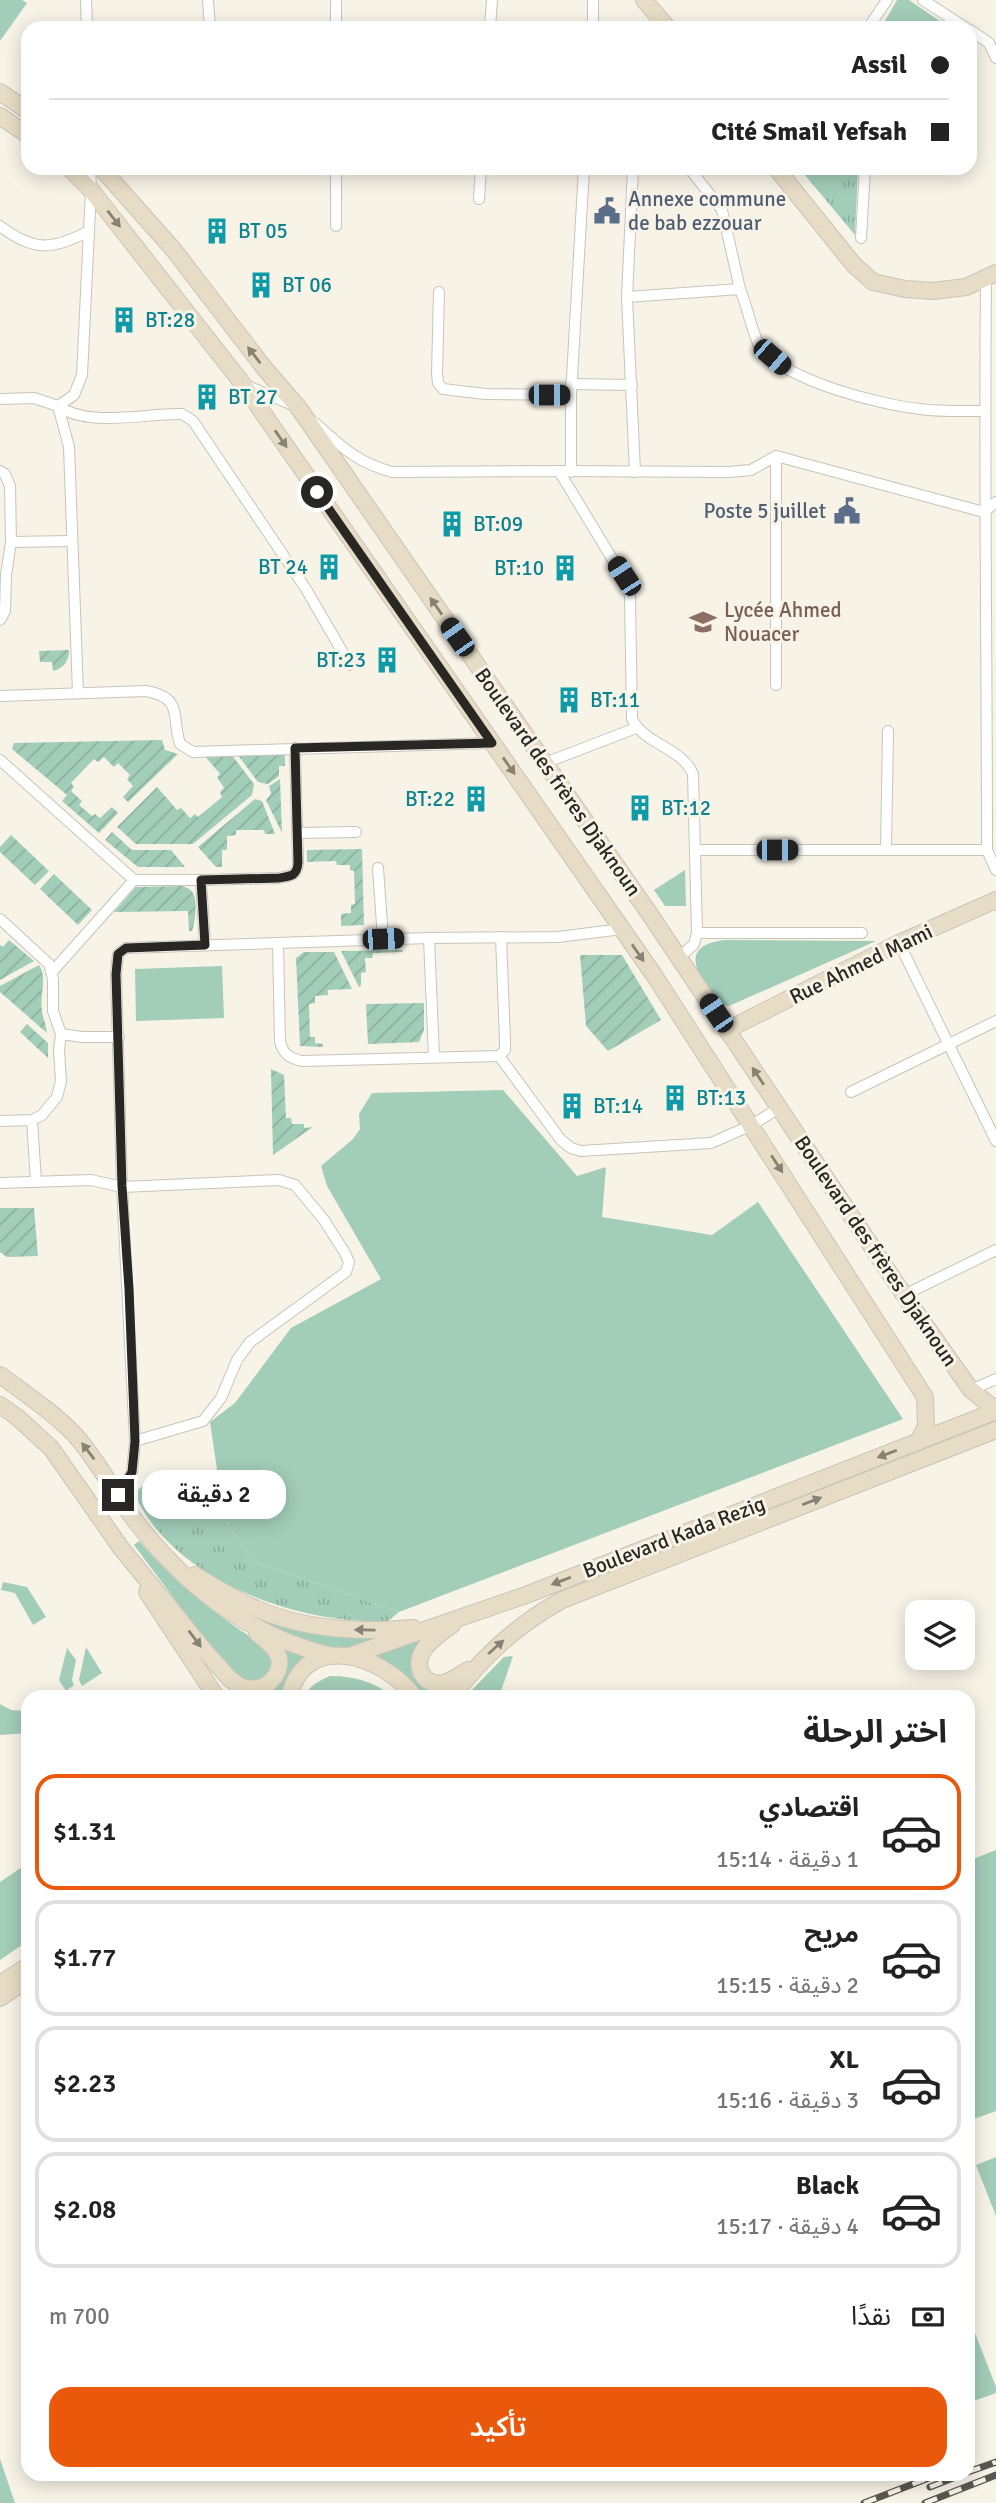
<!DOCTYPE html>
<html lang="ar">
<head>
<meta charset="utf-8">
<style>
  :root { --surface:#fff; --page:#f6f6f6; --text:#222; --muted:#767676; --line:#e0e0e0; --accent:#ea580c }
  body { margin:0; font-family:Signika,"Noto Sans Arabic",sans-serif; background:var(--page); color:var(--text); direction:rtl; height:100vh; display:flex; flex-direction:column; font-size:26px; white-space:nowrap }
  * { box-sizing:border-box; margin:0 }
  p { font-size:23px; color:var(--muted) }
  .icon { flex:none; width:38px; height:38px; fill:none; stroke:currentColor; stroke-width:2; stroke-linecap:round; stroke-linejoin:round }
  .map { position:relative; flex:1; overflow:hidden; direction:ltr }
  .drawer { position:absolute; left:21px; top:1690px; width:954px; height:791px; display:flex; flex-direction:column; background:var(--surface); border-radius:21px; box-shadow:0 4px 18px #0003; direction:rtl }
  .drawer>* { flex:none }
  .banner { position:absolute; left:21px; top:21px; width:956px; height:154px; border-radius:21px; box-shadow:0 4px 18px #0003; direction:rtl; display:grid; align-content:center; height:154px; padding:0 28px; background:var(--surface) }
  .controls { position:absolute; left:905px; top:1600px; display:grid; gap:14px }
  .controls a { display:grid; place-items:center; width:70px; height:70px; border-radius:14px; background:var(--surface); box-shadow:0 4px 18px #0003; font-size:35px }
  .end { position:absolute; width:32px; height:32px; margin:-16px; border:9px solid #292723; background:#fff; box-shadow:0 0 0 4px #fff }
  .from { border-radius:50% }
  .bubble { position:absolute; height:49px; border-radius:21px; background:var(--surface); box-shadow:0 4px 18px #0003; font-size:23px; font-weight:600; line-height:49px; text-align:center; direction:rtl }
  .car { position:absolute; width:21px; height:42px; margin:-21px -10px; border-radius:9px; box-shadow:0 0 5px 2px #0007; background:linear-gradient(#222 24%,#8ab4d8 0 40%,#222 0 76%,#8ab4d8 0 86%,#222 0) }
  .banner b { display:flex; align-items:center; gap:24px; height:66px; font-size:26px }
  .banner b+b { border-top:2px solid var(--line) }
  .banner i { width:18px; height:18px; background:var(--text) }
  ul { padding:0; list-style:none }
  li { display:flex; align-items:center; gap:21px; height:116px; margin:0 14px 10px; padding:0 14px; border:4px solid var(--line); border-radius:21px }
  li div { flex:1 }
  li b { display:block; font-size:26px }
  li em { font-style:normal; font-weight:600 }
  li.active { border-color:var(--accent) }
  li>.icon { width:63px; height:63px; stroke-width:1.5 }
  h2 { padding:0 28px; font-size:32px; line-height:84px }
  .pay { display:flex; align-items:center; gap:18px; height:77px; padding:0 28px; font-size:26px }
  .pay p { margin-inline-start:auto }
  .cta { display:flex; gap:14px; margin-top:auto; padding:14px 28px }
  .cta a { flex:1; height:80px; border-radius:21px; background:var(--accent); color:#fff; font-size:28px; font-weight:600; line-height:80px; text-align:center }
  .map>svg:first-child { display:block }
  .grass { fill:#a2cdb9 }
  .park { fill:url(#park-tufts) }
  .garden { fill:url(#garden-furrows) }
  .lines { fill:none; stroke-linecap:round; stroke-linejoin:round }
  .street-casing { stroke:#c9c4b8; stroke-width:12 }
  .secondary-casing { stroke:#c9c4b8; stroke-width:18 }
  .street { stroke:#fff; stroke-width:10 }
  .secondary { stroke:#e7ddc6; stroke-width:16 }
  .rail-casing { stroke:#595751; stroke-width:7 }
  .rail { stroke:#f8f3e7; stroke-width:4.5; stroke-dasharray:13; stroke-linecap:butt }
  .oneway { fill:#888274 }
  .route { stroke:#292723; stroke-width:9 }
  .labels { text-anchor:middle; stroke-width:6; stroke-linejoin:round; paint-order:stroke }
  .service-label { font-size:21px; fill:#4e5e75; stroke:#f8f3e7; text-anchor:start }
  .culture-label { font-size:21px; fill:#0d838f; stroke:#f8f3e7; text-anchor:start }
  .education-label { font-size:21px; fill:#785e54; stroke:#f8f3e7; text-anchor:start }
  .street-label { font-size:21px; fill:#292723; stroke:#f8f3e7 }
</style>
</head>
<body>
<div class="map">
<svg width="996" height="2503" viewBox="0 0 996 2503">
  <defs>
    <pattern id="park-tufts" width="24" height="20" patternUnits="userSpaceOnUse" patternTransform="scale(1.75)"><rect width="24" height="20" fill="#a2cdb9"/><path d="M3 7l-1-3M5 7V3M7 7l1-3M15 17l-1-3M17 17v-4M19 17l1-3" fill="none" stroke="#8cb09f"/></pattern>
    <pattern id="garden-furrows" width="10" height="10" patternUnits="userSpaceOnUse" patternTransform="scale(1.75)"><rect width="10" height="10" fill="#a2cdb9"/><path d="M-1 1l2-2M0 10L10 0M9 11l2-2" fill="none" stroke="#8cb09f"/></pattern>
  </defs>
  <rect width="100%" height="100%" fill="#f8f3e7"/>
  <g class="grass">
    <polygon points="0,0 22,0 27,3 0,41"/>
    <polygon points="897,0 909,0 950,28 881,28"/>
    <polygon points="685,870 686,906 665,906 654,890"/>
    <path d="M 725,940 L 876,941 L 729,1006 L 720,1005 C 702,981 673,946 725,940 Z"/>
    <polygon points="222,966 224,1018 136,1021 135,969"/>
    <polygon points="503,1090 577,1176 606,1167 602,1217 712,1235 758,1202 903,1419 399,1612 252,1561 224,1517 210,1422 235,1403 291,1328 381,1279 327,1186 321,1166 353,1139 360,1129 359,1114 372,1093"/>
    <path d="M 139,1541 C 179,1586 214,1614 265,1646 C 280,1665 270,1675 252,1683 L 239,1679 L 217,1656 L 134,1545 Z"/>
    <polygon points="3,1582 27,1587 46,1617 33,1625 15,1593 1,1590"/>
    <path d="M 243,1611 C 291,1632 331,1638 384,1639 L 341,1652 L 301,1641 Z"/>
    <path d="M 439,1632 L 414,1656 L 412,1675 C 420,1689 432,1696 448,1691 L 448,1697 L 422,1697 L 366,1657 Z"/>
    <path d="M 278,1645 L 311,1658 C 296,1670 284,1678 280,1697 L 264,1696 C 289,1681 281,1669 278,1645 Z"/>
    <polygon points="86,1647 102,1673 82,1686 79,1680"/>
    <polygon points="67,1648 76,1660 72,1680 74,1685 66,1691 59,1680"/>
    <polygon points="513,1656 499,1697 465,1697 504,1657"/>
    <path d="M 330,1676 C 355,1676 375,1682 394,1697 L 305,1697 C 309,1685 319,1681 330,1676 Z"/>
    <polygon points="0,1704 11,1710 28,1711 28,1733 0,1735"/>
    <polygon points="996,1850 996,2111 968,2121 968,1861"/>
    <polygon points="28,1863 28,1941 0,1960 0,1882"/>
    <polygon points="996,2157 996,2216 976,2165"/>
    <polygon points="968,2315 996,2387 996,2393 968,2403"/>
    <polygon points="0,2459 15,2503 0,2503"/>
  </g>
  <g class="park">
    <polygon points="799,168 858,168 855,235"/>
    <path d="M 151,1479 L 209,1480 L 224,1517 L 252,1561 L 399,1612 L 387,1622 C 369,1621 351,1621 333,1618 C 259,1608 165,1565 134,1493 Z"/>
  </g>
  <g class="garden">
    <path d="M 69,650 C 69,661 64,668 53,671 L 52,662 L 40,662 L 39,651 Z"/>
    <polygon points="162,740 165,750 178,754 128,802 123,797 133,786 127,779 130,775 118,763 114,767 104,757 98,762 94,759 71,783 74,787 71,791 82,801 79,805 92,816 95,814 100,818 112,807 118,813 99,833 62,801 67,795 12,749 14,743"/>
    <polygon points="203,754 231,754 254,784 252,795 193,844 136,844 117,827 157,787 177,810 181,808 190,818 195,814 198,817 222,797 220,792 224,788 217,777 220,774"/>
    <polygon points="237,754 285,754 285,766 279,766 279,776 268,784 258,782"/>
    <polygon points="280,779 282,833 266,800 271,794 269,786"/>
    <polygon points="255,799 262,801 275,834 265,834 264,830 236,830 236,835 227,836 227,850 222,850 222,867 216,867 198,847"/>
    <polygon points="112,832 132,850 171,850 185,867 138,867 105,840"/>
    <polygon points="11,835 49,871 35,885 0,852 0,847"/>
    <polygon points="362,849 364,925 341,926 341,914 351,913 351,905 355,904 354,871 350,870 350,865 337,865 336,861 307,862 307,850"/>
    <polygon points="54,874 92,910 78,925 40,889"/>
    <path d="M 183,886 C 187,888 191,889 193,893 C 198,901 195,924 192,931 L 189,931 L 188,911 L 114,912 L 136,887 Z"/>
    <polygon points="9,940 34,961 0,980 0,945 3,947"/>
    <polygon points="402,950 403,952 373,953 372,958 365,958 366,972 361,973 361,985 359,987 341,951"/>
    <polygon points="304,952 334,952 352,989 328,990 328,995 315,996 315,1003 309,1004 310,1037 315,1037 315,1043 323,1044 323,1047 300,1046 296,958"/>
    <polygon points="580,955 622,955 661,1020 608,1051 586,1026"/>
    <path d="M 39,965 C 48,978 39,995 42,1011 C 43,1019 46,1024 47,1033 L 0,992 L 0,986 Z"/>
    <polygon points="424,1003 424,1030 419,1042 368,1044 366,1004"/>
    <polygon points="27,1024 48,1043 48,1058 20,1032"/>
    <polygon points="271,1069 284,1075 286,1118 291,1118 292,1124 304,1124 304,1128 313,1127 273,1155"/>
    <polygon points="0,1208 34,1208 38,1256 7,1257 0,1252"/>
  </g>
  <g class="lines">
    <g class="street-casing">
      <g id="street">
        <polyline points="86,0 87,28"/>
        <polyline points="208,0 210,28"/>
        <polyline points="336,0 336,28"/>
        <polyline points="593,0 593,28"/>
        <polyline points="923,0 966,28"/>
        <polyline points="490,28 492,0"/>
        <polyline points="868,28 887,0"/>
        <polyline points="970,30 989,43 996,58"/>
        <path d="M 90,168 L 91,190 L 82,375 L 74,395 L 58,406 C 89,428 145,413 182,414 L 193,421 L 306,589 L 350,665"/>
        <polyline points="336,168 336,226"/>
        <path d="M 633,168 L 627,297 L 740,289 C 746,303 753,334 759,345 C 781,380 881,405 920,409 C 942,412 964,411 985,411"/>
        <polyline points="689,168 722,210 740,289"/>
        <polyline points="479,199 481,168"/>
        <path d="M 0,226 C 34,252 53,250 89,231"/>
        <polyline points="861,238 865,168"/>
        <path d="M 986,279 C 984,470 987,660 987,850 L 996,870"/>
        <polyline points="439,292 437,374 438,383 443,389 485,394 571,395 584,168"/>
        <polyline points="627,297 635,472"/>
        <polyline points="571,384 632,385"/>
        <polyline points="245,385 295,406"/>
        <polyline points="571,395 571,472"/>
        <polyline points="0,399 34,398 58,406 69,447 78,693"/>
        <path d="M 315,423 C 342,447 356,462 392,472 L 559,471 L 628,585 L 630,597 L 632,719 C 645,745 681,747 693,774 L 697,933 L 694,944 L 679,958"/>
        <polyline points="0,471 5,474 10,486 11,542 6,575 5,611 0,620"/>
        <polyline points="559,471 729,472 751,470 776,456"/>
        <polyline points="11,542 71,541"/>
        <polyline points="776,685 776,456 984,512 996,502"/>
        <path d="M 0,696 L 146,691 C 184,698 171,716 180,744 L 193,752 L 492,743"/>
        <polyline points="0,760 134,880 201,880"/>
        <polyline points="545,763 636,728"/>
        <polyline points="298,833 356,832"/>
        <polyline points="695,850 987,850"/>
        <polyline points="886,850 888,731"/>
        <polyline points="378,868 383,939"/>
        <polyline points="0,919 49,964 53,979 53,1011 61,1034 59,1050 61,1081 57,1097 42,1115 32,1120 0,1121"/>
        <polyline points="697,933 862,933"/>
        <polyline points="501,937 505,1042 505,1050 499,1056 561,1140 571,1148 581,1151 711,1143 752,1125 779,1108"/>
        <polyline points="429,938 434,1057"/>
        <path d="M 278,943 L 280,1041 C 283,1054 289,1058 302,1061 L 499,1056"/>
        <polyline points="899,943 996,1141"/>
        <path d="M 205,945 L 201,880 L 279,878 C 291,876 298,875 298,862 L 295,748"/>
        <polyline points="52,972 134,880"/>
        <polyline points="61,1034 82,1037 119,1037"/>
        <polyline points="851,1092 996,1021"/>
        <polyline points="32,1120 36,1182"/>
        <polyline points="0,1183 91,1180 122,1187 279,1180 295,1185 324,1220 345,1253 349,1262 346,1272 250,1342 237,1360 221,1398 203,1421 135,1441"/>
        <polyline points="904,1295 996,1250"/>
        <polyline points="971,1390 996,1379"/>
        <polyline points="118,1495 132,1472 135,1441 122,1187 116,974 118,954 126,948 429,938 558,937 622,929"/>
      </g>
    </g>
    <g class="secondary-casing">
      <g id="secondary">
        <polyline points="644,0 668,28"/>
        <polyline points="0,92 28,111"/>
        <polyline points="0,116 28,135"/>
        <polyline points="69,168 91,190 242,383 654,975 925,1397 926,1426 918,1442"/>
        <polyline points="101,168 173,249 265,369 298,407 649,913 904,1295 971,1390 996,1410"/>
        <polyline points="776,168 854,265 873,282 905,289 933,291 966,287 996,273"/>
        <polyline points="727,1030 899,943 996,900"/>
        <path d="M 0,1375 C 26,1394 53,1412 75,1435 C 99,1462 115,1495 137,1523 C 187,1588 252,1637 332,1656"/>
        <polyline points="0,1405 17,1417 51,1448 121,1548 204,1650 230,1679 256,1698"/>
        <path d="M 195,1575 C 215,1587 235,1600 257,1609 C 306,1630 360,1633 413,1628"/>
        <polyline points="147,1592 217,1698"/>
        <path d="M 452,1625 C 441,1633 429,1640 423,1651 C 413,1667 424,1687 444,1683 C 452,1681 461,1674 468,1670"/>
        <polyline points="349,1656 526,1595 996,1411"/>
        <path d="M 241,1687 C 246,1688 252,1689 258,1688 C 272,1686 285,1667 277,1653 C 273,1645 264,1639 257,1633"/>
        <path d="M 289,1698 C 304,1629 385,1655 415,1698"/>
        <path d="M 451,1698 C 482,1657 518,1624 562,1600 L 996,1430"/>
        <polyline points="0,1984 28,1966"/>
        <polyline points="0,1998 28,1979"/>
      </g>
    </g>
    <use href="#street" class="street"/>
    <use href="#secondary" class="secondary"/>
    <g class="rail-casing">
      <g id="rail">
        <polyline points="968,2472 996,2462"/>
        <polyline points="930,2487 963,2474"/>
        <polyline points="864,2503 939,2474"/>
        <polyline points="925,2503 996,2475"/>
      </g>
    </g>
    <use href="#rail" class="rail"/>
  </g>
  <defs><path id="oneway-solid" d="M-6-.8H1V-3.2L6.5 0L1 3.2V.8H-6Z" transform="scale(1.75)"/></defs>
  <g class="oneway">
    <use href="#oneway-solid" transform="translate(114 219) rotate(52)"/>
    <use href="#oneway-solid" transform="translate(254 355) rotate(-128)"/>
    <use href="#oneway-solid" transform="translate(281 439) rotate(55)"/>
    <use href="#oneway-solid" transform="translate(436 606) rotate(-125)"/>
    <use href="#oneway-solid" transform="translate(509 766) rotate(55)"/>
    <use href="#oneway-solid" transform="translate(638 953) rotate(55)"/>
    <use href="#oneway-solid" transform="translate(758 1076) rotate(-124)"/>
    <use href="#oneway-solid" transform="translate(777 1164) rotate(57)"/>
    <use href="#oneway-solid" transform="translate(88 1451) rotate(-127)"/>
    <use href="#oneway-solid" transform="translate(887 1454) rotate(159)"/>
    <use href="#oneway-solid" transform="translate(812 1501) rotate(-21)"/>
    <use href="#oneway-solid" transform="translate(561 1581) rotate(159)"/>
    <use href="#oneway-solid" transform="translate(365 1630) rotate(-179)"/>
    <use href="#oneway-solid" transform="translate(195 1639) rotate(53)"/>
    <use href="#oneway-solid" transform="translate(496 1647) rotate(-42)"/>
  </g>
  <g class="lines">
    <path class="route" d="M 118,1495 L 132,1472 L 135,1441 L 129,1289 L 122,1186 L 116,974 L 118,954 L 126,948 L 205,945 L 201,880 L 279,878 C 291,876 297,876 298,863 L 295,748 L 492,743 L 317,492"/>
  </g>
  <defs>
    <g id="civic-bare" transform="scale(2.1)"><path d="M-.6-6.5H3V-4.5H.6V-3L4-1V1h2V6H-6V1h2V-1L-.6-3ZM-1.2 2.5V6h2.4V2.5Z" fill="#5c6f8a" stroke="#f8f3e7" stroke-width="2.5" paint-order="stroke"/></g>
    <g id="building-bare" transform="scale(2.1)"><path d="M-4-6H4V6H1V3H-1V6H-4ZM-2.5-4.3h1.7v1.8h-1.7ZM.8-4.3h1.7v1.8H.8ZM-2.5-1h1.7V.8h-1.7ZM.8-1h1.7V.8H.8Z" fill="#0f9aa8" stroke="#f8f3e7" stroke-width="2.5" paint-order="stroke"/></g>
    <g id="school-bare" transform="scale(2.1)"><path d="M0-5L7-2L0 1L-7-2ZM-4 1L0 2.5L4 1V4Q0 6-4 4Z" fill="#8d6e63" stroke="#f8f3e7" stroke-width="2.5" paint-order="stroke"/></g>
  </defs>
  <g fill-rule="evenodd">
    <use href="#civic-bare" x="607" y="211"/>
    <use href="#building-bare" x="217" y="231"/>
    <use href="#building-bare" x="261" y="285"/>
    <use href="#building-bare" x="124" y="320"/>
    <use href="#building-bare" x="207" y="397"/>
    <use href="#civic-bare" x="847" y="511"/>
    <use href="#building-bare" x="452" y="524"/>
    <use href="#building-bare" x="329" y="567"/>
    <use href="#building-bare" x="565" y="568"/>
    <use href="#school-bare" x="703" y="622"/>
    <use href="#building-bare" x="387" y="660"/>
    <use href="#building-bare" x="569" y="700"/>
    <use href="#building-bare" x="476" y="799"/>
    <use href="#building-bare" x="640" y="808"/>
    <use href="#building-bare" x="675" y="1098"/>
    <use href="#building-bare" x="572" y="1106"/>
  </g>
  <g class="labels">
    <g class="service-label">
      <text x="628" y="206">Annexe commune<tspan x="628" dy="24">de bab ezzouar</tspan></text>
      <text x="826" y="518" text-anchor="end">Poste 5 juillet</text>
    </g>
    <g class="culture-label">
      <text x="238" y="238">BT 05</text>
      <text x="282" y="292">BT 06</text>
      <text x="145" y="327">BT:28</text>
      <text x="228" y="404">BT 27</text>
      <text x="473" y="531">BT:09</text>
      <text x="308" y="574" text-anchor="end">BT 24</text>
      <text x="544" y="575" text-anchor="end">BT:10</text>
      <text x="366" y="667" text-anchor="end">BT:23</text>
      <text x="590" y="707">BT:11</text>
      <text x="455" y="806" text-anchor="end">BT:22</text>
      <text x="661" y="815">BT:12</text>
      <text x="696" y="1105">BT:13</text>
      <text x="593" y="1113">BT:14</text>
    </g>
    <g class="education-label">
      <text x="724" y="617">Lycée Ahmed<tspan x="724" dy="24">Nouacer</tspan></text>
    </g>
    <g class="street-label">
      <text transform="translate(558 782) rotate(55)" y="7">Boulevard des frères Djaknoun</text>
      <text transform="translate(861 964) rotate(-26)" y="7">Rue Ahmed Mami</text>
      <text transform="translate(876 1251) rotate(56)" y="7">Boulevard des frères Djaknoun</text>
      <text transform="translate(674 1537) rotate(-21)" y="7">Boulevard Kada Rezig</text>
    </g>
  </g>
</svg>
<div class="controls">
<a><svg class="icon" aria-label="layers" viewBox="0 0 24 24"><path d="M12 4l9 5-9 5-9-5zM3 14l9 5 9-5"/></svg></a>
</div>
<i class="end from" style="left:317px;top:492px"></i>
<i class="end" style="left:118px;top:1495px"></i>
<div class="bubble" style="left:142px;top:1470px;width:144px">2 دقيقة</div>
<i class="car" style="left:772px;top:357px;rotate:131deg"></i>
<i class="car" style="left:549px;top:395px;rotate:90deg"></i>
<i class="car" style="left:624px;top:576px;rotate:327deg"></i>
<i class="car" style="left:457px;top:637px;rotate:325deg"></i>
<i class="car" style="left:777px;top:850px;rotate:90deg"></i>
<i class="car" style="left:383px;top:939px;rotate:88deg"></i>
<i class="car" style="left:716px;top:1013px;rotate:326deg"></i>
<div class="banner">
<b><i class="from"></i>Assil</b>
<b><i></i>Cité Smail Yefsah</b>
</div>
<section class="drawer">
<h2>اختر الرحلة</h2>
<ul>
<li class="active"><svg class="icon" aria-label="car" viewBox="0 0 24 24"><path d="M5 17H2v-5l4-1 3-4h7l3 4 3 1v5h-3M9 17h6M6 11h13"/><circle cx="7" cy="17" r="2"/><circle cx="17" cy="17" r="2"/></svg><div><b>اقتصادي</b><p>1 دقيقة · 15:14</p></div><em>$1.31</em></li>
<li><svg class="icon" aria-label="car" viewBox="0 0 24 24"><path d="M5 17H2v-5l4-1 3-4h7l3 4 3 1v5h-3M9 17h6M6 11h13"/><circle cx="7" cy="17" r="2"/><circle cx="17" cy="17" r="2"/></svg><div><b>مريح</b><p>2 دقيقة · 15:15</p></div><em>$1.77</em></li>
<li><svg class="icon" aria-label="car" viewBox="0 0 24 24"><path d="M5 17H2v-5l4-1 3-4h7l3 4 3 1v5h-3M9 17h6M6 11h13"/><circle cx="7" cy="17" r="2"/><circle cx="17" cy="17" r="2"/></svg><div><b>XL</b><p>3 دقيقة · 15:16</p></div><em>$2.23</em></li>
<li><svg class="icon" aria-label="car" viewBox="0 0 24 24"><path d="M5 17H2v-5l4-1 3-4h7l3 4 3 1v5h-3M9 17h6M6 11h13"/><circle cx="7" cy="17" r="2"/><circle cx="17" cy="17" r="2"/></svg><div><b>Black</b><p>4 دقيقة · 15:17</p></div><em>$2.08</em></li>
</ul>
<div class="pay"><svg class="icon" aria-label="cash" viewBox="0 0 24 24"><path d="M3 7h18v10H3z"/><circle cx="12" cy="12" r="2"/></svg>نقدًا<p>700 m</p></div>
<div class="cta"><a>تأكيد</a></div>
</section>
</div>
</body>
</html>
